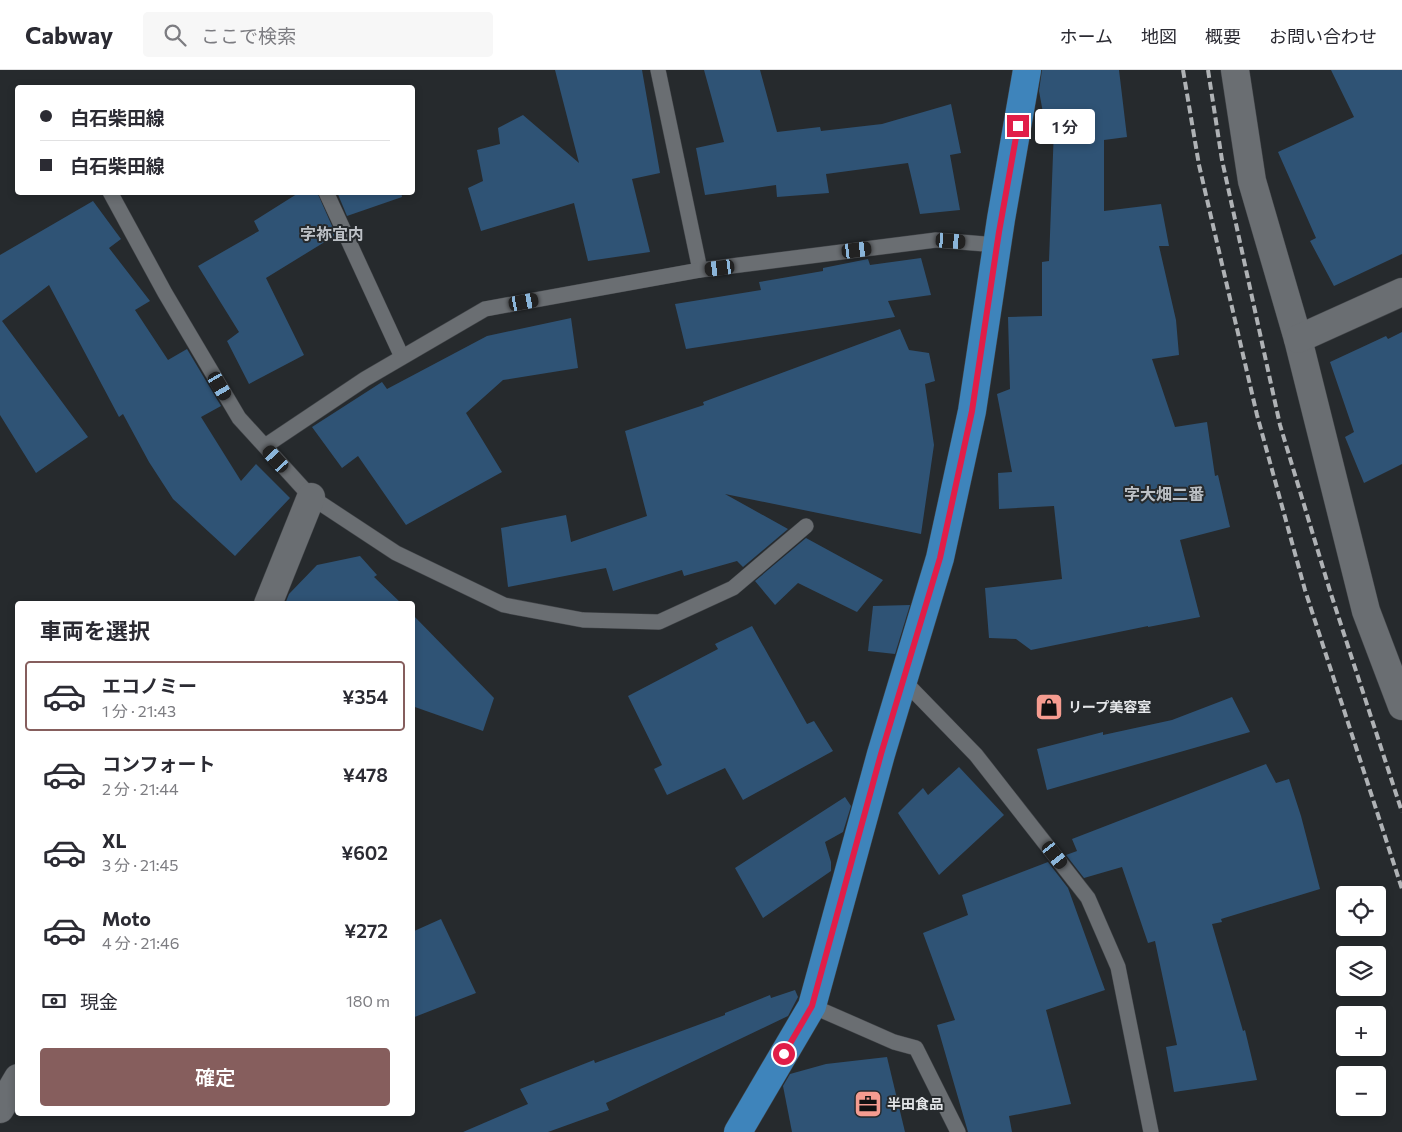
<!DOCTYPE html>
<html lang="ja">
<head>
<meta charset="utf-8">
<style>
  :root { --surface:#fff; --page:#f7f7f7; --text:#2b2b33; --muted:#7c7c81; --line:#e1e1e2; --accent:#865e5d }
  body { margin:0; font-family:Commissioner,"Noto Sans JP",sans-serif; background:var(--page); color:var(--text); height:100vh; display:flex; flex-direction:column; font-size:19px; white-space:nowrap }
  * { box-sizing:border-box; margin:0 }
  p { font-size:16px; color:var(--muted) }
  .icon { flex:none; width:28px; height:28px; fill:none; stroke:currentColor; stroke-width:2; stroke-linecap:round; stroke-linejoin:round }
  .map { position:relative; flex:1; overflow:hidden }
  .sheet { position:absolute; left:15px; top:531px; width:400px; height:515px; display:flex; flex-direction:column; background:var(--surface); border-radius:5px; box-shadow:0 2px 8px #0003 }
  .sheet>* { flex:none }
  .guide { position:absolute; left:15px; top:15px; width:400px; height:110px; border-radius:5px; box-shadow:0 2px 8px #0003; display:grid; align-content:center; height:110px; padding:0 25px; background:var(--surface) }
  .buttons { position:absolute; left:1336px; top:816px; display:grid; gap:10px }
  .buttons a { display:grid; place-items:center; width:50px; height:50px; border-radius:5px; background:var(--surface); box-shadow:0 2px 8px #0003; font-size:25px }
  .end { position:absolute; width:22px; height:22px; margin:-11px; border:6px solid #e11d48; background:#fff; box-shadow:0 0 0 2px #fff }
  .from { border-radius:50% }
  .bubble { position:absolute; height:35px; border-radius:5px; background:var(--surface); box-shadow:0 2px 8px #0003; font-size:16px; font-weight:600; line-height:35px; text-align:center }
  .car { position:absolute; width:15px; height:30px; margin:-15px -8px; border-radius:6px; box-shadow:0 0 4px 1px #0007; background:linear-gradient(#222 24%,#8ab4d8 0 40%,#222 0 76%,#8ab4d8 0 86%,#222 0) }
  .guide b { display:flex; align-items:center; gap:18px; height:48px; font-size:19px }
  .guide b+b { border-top:1px solid var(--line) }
  .guide i { width:12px; height:12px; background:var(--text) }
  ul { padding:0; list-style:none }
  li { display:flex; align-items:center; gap:15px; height:70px; margin:0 10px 8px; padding:0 15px; border:2px solid transparent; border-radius:5px }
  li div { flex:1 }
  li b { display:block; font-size:19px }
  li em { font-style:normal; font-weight:600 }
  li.on { border-color:var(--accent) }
  li>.icon { width:45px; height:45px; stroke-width:1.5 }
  h2 { padding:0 25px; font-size:22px; line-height:60px }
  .pay { display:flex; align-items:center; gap:12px; height:55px; padding:0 25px; font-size:19px }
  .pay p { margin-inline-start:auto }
  .cta { display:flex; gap:10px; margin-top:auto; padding:10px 25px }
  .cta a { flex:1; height:58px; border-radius:5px; background:var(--accent); color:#fff; font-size:20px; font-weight:600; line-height:58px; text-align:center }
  header { display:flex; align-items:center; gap:30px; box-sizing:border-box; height:70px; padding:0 25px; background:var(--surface); border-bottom:1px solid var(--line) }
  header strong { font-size:24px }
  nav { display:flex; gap:28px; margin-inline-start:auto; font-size:18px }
  .search { width:350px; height:45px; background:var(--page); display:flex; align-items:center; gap:12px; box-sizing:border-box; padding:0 18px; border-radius:5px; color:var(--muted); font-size:19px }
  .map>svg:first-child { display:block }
  .building { fill:#2f5375 }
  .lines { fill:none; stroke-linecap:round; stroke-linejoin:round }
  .lane-casing { stroke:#424549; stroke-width:16 }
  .street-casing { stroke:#424549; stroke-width:29 }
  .primary-casing { stroke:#424549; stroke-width:29 }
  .lane { stroke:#6a6e72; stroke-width:15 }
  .street { stroke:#6a6e72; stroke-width:28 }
  .primary { stroke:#3e84bb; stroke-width:28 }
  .rail { stroke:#afb2b5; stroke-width:4; stroke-dasharray:8 4; stroke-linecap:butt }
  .route { stroke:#e11d48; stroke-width:6 }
  .labels { text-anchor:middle; stroke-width:4; stroke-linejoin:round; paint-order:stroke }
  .poi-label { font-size:14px; font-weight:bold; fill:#e4e6e9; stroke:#262a2d; text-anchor:start }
  .quarter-label { font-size:16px; font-weight:bold; fill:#bdc1c6; stroke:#262a2d }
</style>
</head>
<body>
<header>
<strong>Cabway</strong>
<div class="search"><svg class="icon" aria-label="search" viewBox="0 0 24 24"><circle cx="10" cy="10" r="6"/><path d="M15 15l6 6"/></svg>ここで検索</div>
<nav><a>ホーム</a><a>地図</a><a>概要</a><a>お問い合わせ</a></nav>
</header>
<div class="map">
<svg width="1402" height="1062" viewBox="0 0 1402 1062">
  <rect width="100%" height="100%" fill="#262a2d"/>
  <g class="building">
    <polygon points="555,0 642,0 660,103 632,109 650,182 588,191 574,133 481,161 468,118 483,111 477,80 500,74 498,58 523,45 579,93"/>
    <polygon points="704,0 760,0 777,62 820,57 821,61 882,54 951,34 961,83 950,85 960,140 920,144 908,93 826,104 829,123 777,127 776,115 705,125 696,78 724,72"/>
    <polygon points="1042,0 1119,0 1127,67 1104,70 1104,141 1161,134 1169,176 1159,176 1176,250 1179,285 1152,289 1175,357 1207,352 1215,406 1218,405 1230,457 1180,470 1200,547 1148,557 1148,556 1031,580 1016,569 989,568 985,518 1062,509 1054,436 999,439 998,403 1012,402 997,324 1010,319 1008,247 1042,246 1042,192 1049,191 1054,58 1046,59 1039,21"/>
    <polygon points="1331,0 1402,0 1402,184 1334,216 1310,171 1316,168 1278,82 1354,47"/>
    <polygon points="300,122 317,122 336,165 266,208 304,285 249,314 227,271 239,262 198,196 259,161 254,151"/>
    <polygon points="337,122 401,122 402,127 347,146"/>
    <polygon points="93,131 121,169 109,178 150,231 135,240 168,290 187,279 218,331 221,336 201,347 241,411 256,394 290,428 235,486 173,429 149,392 123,344 119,347 49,215 2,251 88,367 36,403 0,345 0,185"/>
    <polygon points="921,188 931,225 888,231 895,247 686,279 675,234 761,220 759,212 823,201 823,198 868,189 870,195"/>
    <polygon points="571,248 578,298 503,310 466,343 502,402 406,455 358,386 342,398 312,357 382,312 387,319 487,266"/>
    <polygon points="900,259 909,280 929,283 935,311 925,314 934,375 921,464 725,424 788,459 743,497 737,491 684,506 682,500 613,521 606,498 508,517 501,458 566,445 571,472 647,446 625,361 704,335 703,332"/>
    <polygon points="1402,262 1402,394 1364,413 1345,367 1354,362 1330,292 1386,266 1388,269"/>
    <polygon points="806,468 883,510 857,542 798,513 775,535 755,511"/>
    <polygon points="360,486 377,505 374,507 402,534 285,534 289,524 317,495"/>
    <polygon points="910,535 895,584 868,581 873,536"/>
    <polygon points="412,544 494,628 483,661 412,636"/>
    <polygon points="752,556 807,654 814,651 833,681 743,730 725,698 667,725 654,699 662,695 628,626 718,579 715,574"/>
    <polygon points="1232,627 1250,662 1047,720 1037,679 1103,662 1103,665 1172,650"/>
    <polygon points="1266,694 1276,713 1289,709 1301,746 1320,819 1221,849 1222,852 1212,854 1243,961 1245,960 1257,1010 1174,1022 1166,977 1177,975 1155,871 1148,873 1122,797 1084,808 1066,785 1077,781 1072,769"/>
    <polygon points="959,697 1004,745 939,805 898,743 923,718 928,725"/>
    <polygon points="845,727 851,736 843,762 825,772 831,792 831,801 763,848 735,798"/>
    <polygon points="1048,792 1068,818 1105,920 1046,940 1071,1034 1009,1046 1012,1062 968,1062 937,955 955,950 923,863 968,845 962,825"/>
    <polygon points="441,849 476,923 412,948 412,862"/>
    <polygon points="795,920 798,927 788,946 606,1033 609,1040 548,1062 463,1062 528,1034 520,1019 594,990 595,993 725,945 725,943 770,925 771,928"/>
    <polygon points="887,987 905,1062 792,1062 783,1016 790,1004 826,994"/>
  </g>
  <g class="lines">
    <g class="lane-casing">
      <g id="lane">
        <polyline points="658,0 700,200"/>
        <polyline points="110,122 165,223 239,348 311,427 396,483 504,535 583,550 659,552 733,518 806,456"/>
        <polyline points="326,122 402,287"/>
        <polyline points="265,376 365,309 485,239 700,200 936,170 997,175"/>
        <polyline points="903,610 976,685 1088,828 1118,897 1151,1062"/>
        <polyline points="812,936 894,972 916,978 958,1062"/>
      </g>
    </g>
    <g class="street-casing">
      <g id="street">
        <polyline points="1235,0 1252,111 1298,269 1366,541 1402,636"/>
        <polyline points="1298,269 1402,222"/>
        <polyline points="268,534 311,427"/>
        <polyline points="0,1039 18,1008"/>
      </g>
    </g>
    <g class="primary-casing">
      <polyline id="primary" points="738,1062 812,936 881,684 940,488 972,341 1001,149 1027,0"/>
    </g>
    <use href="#lane" class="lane"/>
    <use href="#street" class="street"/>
    <use href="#primary" class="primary"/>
    <g class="rail">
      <polyline points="1183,0 1199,95 1257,345 1305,520 1402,819"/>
      <polyline points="1208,0 1222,90 1280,355 1330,521 1402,742"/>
    </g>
  </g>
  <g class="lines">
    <polyline class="route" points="784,984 812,936 881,684 940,488 972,341 999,162 1018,56"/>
  </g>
  <defs>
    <g id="shop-square" transform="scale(1.4375)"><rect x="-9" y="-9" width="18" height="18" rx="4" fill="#f59c90" stroke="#262a2d"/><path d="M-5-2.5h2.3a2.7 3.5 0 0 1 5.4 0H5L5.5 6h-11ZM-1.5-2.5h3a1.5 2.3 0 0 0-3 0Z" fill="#111"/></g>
    <g id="office-square" transform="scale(1.4375)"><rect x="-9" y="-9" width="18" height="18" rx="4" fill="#f59c90" stroke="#262a2d"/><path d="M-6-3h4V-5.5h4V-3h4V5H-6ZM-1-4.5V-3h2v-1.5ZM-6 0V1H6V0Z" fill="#111"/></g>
  </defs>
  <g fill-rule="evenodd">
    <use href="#shop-square" x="1049" y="637"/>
    <use href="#office-square" x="868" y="1034"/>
  </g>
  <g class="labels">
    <g class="poi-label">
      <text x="1068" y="642">リープ美容室</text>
      <text x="887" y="1039">半田食品</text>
    </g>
    <g class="quarter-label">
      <text x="332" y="170">字祢宜内</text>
      <text x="1164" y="430">字大畑二番</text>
    </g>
  </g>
</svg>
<div class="buttons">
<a><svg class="icon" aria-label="locate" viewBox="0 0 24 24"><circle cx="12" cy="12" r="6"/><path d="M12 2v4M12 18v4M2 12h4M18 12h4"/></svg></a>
<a><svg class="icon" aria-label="layers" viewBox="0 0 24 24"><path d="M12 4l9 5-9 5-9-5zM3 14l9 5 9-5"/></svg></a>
<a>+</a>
<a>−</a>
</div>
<i class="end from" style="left:784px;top:984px"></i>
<i class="end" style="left:1018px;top:56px"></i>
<div class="bubble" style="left:1035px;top:39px;width:60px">1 分</div>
<i class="car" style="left:951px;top:171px;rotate:94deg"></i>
<i class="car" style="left:857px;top:180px;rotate:83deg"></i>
<i class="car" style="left:720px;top:198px;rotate:263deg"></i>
<i class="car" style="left:524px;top:232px;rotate:80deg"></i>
<i class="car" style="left:220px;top:316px;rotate:150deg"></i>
<i class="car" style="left:276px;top:389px;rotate:318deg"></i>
<i class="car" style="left:1055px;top:785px;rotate:142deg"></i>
<div class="guide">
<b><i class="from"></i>白石柴田線</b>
<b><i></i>白石柴田線</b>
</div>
<section class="sheet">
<h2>車両を選択</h2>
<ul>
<li class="on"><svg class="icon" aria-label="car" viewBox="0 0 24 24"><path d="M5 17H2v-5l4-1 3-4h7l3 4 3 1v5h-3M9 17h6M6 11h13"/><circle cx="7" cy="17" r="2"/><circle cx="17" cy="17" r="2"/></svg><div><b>エコノミー</b><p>1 分 · 21:43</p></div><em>¥354</em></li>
<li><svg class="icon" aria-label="car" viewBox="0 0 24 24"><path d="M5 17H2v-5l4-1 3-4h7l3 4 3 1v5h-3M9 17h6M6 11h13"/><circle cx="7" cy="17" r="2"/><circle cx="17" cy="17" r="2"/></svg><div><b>コンフォート</b><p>2 分 · 21:44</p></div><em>¥478</em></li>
<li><svg class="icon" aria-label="car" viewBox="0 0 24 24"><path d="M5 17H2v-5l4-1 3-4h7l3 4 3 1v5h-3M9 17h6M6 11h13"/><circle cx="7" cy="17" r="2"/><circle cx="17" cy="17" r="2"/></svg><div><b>XL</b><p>3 分 · 21:45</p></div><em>¥602</em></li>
<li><svg class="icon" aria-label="car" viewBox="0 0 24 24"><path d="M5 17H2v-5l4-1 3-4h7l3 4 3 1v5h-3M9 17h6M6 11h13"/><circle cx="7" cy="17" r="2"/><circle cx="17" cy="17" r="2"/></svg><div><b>Moto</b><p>4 分 · 21:46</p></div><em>¥272</em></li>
</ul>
<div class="pay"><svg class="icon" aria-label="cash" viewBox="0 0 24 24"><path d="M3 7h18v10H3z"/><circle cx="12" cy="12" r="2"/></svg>現金<p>180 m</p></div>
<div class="cta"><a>確定</a></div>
</section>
</div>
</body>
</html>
